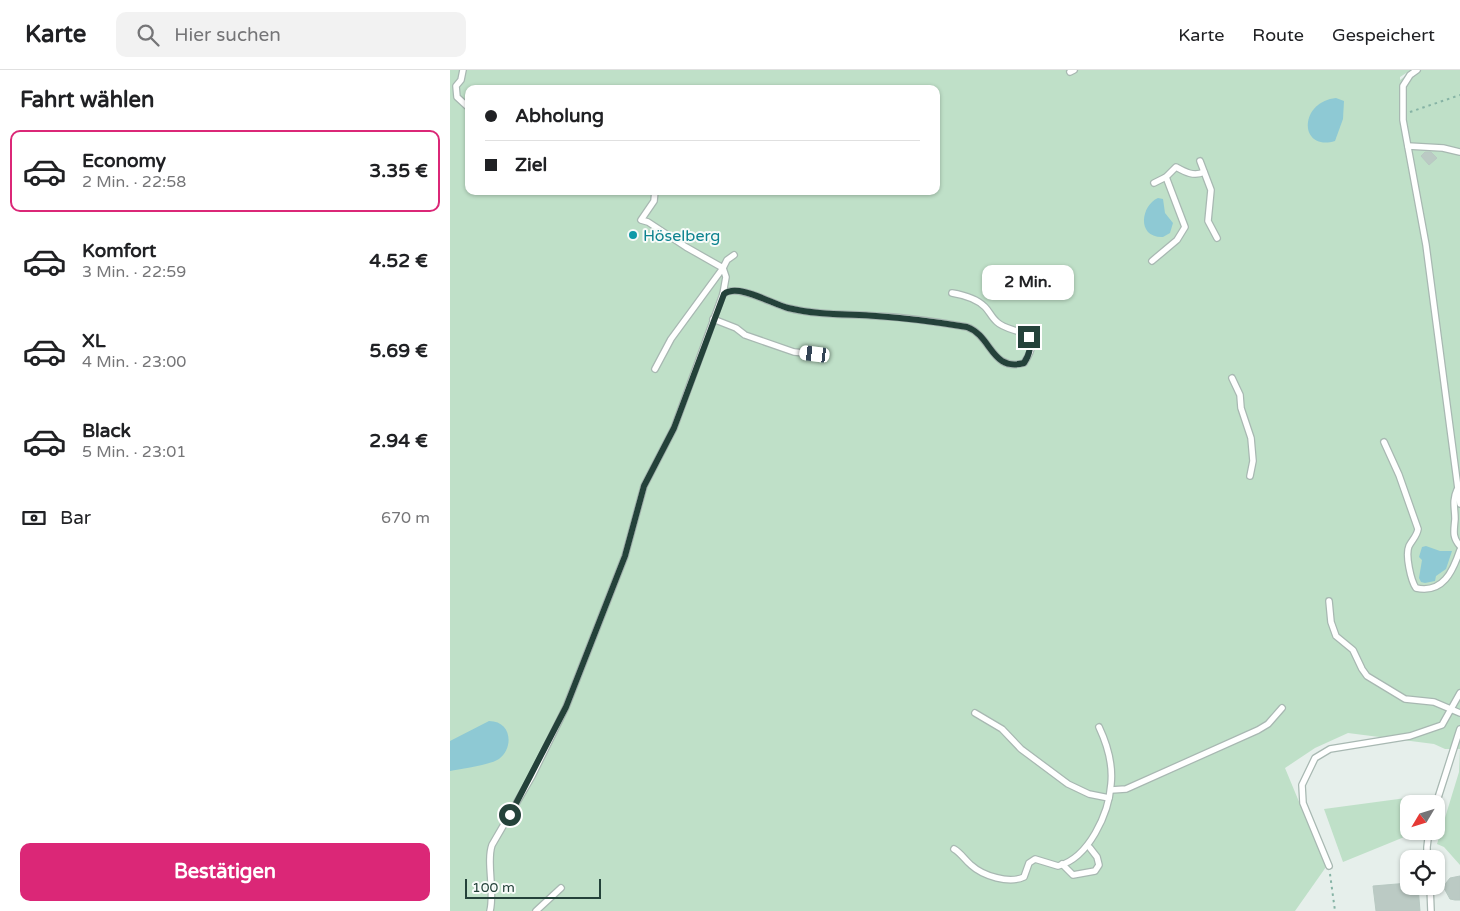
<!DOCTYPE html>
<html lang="de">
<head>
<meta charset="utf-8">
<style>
  :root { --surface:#fff; --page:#f2f2f2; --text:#202124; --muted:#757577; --line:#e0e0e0; --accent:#db2777 }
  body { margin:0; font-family:"Varela Round",sans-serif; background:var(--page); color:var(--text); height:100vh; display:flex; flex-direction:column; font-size:19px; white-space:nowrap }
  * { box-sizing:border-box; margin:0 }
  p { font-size:16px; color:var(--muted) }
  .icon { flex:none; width:28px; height:28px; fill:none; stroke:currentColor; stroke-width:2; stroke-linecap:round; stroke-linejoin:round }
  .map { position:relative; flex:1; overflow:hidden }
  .side { display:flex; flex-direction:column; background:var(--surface); width:450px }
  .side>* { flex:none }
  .guide { position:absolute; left:15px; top:15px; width:475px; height:110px; border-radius:10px; box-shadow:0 1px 4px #0004; display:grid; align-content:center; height:110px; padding:0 20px; background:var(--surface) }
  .needle { width:32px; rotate:232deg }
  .controls { position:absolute; left:950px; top:725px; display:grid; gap:10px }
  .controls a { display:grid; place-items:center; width:45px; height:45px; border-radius:10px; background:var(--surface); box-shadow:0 1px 4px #0004; font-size:25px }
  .scale { position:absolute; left:15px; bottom:12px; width:136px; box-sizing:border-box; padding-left:5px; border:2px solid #24423a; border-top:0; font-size:14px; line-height:18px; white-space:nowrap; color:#24423a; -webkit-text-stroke:4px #f7fbf9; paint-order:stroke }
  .end { position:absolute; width:22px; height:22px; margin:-11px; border:6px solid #24423a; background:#fff; box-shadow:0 0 0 2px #fff }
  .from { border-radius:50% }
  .bubble { position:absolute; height:35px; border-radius:10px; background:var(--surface); box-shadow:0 1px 4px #0004; font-size:16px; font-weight:800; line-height:35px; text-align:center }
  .car { position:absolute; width:15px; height:30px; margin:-15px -8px; border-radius:6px; box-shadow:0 0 4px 1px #0007; background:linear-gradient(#fff 24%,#345 0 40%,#fff 0 76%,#345 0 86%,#fff 0) }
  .guide b { display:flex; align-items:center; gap:18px; height:48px; font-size:19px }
  .guide b+b { border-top:1px solid var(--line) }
  .guide i { width:12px; height:12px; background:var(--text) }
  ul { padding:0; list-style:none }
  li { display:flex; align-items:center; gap:15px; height:82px; margin:0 10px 8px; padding:0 10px; border:2px solid transparent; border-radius:10px }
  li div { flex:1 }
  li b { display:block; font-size:19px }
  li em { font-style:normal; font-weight:800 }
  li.current { border-color:var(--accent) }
  li>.icon { width:45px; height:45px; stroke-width:1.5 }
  h2 { padding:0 20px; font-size:22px; line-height:60px }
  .pay { display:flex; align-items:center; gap:12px; height:55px; padding:0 20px; font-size:19px }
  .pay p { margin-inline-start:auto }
  .cta { display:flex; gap:10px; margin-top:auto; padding:10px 20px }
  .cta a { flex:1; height:58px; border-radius:10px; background:var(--accent); color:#fff; font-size:20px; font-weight:800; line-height:58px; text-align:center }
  header { display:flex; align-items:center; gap:30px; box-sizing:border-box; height:70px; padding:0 25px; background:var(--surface); border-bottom:1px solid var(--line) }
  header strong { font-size:24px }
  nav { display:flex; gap:28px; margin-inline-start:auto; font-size:18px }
  .search { width:350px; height:45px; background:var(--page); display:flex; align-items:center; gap:12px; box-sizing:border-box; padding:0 18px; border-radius:10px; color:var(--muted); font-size:19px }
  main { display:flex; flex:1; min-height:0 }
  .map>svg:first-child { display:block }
  .green { fill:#bfe0c8; fill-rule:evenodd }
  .water { fill:#8ec9d4 }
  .building { fill:#bbcac4; stroke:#b8c9c2 }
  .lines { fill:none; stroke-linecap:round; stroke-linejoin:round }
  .lane-casing { stroke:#a8b8b2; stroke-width:8 }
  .path { stroke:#86b3a5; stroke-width:2; stroke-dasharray:2.5 4; stroke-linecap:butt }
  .lane { stroke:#fff; stroke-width:5.5 }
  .route { stroke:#24423a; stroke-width:6 }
  .culture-dot { fill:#0f9aa8; stroke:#f7fbf9; stroke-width:2 }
  .labels { text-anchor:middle; stroke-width:4; stroke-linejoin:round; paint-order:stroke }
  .culture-label { font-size:16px; fill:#0d838f; stroke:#f7fbf9; text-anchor:start }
</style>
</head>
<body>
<header>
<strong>Karte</strong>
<div class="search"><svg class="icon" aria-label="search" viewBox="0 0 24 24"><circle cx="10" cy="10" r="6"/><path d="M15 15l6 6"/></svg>Hier suchen</div>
<nav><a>Karte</a><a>Route</a><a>Gespeichert</a></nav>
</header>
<main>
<section class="side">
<h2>Fahrt wählen</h2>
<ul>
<li class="current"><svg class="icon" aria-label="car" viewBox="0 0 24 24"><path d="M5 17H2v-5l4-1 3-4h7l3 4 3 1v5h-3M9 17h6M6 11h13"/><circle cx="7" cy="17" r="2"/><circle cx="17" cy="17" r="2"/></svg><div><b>Economy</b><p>2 Min. · 22:58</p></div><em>3.35 €</em></li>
<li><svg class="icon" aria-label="car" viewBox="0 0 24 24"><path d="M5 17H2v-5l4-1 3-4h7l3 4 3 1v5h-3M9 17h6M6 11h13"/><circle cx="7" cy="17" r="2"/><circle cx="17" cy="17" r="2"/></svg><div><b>Komfort</b><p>3 Min. · 22:59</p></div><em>4.52 €</em></li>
<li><svg class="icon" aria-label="car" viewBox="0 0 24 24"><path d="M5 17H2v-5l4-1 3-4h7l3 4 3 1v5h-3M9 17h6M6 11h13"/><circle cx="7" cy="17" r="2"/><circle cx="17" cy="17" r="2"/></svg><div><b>XL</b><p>4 Min. · 23:00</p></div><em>5.69 €</em></li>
<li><svg class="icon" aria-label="car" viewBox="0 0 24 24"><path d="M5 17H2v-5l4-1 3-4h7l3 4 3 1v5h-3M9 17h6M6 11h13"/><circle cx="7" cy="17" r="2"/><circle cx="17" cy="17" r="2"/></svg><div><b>Black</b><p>5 Min. · 23:01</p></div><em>2.94 €</em></li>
</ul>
<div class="pay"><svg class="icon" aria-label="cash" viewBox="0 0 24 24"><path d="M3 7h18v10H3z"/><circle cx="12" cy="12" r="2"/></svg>Bar<p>670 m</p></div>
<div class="cta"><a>Bestätigen</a></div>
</section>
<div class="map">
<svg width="1010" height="841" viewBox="0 0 1010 841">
  <rect width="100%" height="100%" fill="#e6efeb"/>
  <g class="green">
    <path d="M 0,0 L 961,0 L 950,7 L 950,10 L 964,0 L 1010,0 L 1010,795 L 994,777 L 987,774 L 1009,702 L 1010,679 L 995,679 L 984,674 L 898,663 L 865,678 L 835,698 L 876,797 L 845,841 L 0,841 ZM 19,19 L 486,19 L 486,121 L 19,121 Z"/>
    <polygon points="971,726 980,734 959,734 959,761 969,761 893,792 874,739"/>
  </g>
  <g class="water">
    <path d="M 886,28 L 894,31 L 893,49 L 885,71 C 849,82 848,32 886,28 Z"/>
    <path d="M 708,128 L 713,129 L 715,143 L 723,153 L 720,163 L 713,167 C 686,168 691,135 708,128 Z"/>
    <polygon points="976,476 990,481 1002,481 996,499 986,506 985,511 975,513 971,512 969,508 972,490 969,487 972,477"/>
    <path d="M 39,651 C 62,651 64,678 49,689 C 40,695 11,699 0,701 L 0,671 Z"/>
  </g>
  <g class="building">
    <polygon points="975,82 981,82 987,88 979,95 971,86"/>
    <polygon points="1010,806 1010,830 1005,830 1000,829 994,818 996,813 1000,808"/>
    <polygon points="959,813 959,816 968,816 970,841 926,841 923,816"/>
  </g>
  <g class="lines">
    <g class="lane-casing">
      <g id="lane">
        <polyline points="13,0 11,10 6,16 7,27 19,38"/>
        <polyline points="967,0 960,5 953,16 953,50 976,175 1010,434"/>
        <polyline points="620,2 624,0"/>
        <polyline points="958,76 993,78 1010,82"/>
        <polyline points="750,91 761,120 758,151 767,168"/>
        <path d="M 704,113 L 716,107 L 726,97 C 735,102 744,107 754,102"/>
        <polyline points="205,121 204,131 191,150 198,152 236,177 273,198 277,190 284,185"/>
        <polyline points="702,191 727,170 735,157 716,107"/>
        <path d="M 273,224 C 287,213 322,234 338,238 C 367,245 396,244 426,246 C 456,247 487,252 517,257 C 542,266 541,302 574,293 C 598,257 560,265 547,252 C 542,248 539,241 535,237 C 526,228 514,225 502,223"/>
        <polyline points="263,249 286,258 295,265 344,282 365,284"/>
        <polyline points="782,308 790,325 791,338 801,368 803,391 800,406"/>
        <path d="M 934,372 L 949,405 L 968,459 C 967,466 962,470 959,476 C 955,485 961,511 966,518 C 993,524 1003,501 1010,480"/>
        <path d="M 1007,420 C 1002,431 1005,438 1005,449 C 1004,461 1002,467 1010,476"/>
        <polyline points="879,531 881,552 886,566 903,580 912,599 917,606 955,629 984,632 1010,643"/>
        <polyline points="525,643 552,659 571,679 618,714 639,724 659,728"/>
        <polyline points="661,720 676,719 808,660 818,654 832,638"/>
        <polyline points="986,734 1010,659"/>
        <path d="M 504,779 C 511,783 515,790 521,795 C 533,806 559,814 574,807 L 579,793 L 585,789 L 608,796 C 639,788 659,743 661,714 C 663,695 657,674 649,657"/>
        <polyline points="977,789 977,777 979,761"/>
        <polyline points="612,794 623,805 645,801 649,795 647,787 640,778"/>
        <polyline points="879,796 853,733 852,715 865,688 880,679 960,666 992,655 1010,623"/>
        <polyline points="980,816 981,841"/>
        <path d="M 40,841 C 45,820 36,792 42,775 L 82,706 L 116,637 L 175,486 L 194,416 L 224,358 L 273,224 L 276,207 L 273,198 L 221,269 L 205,299"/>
        <polyline points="86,841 111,818"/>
      </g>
    </g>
    <g class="path">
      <polyline points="960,42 1010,25"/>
      <polyline points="880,804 885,841"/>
    </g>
    <use href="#lane" class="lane"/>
  </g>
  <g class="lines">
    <path class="route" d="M 60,745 L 116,637 L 175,486 L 194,416 L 224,358 L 274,224 C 288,213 322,234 338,238 C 367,245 396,244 426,246 C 456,248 487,252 517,257 C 542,266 541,302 574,293 C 580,284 581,277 579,267"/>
  </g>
  <circle class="culture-dot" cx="183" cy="165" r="5"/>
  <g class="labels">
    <g class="culture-label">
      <text x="193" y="171">Höselberg</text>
    </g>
  </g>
</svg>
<div class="controls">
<a><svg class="needle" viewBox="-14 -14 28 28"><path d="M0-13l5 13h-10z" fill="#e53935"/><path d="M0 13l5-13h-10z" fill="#757577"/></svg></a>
<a><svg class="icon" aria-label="locate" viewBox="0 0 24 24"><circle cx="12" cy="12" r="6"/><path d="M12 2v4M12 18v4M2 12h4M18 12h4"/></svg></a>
</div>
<div class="scale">100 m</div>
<i class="end from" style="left:60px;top:745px"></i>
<i class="end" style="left:579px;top:267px"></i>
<div class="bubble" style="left:532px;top:195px;width:92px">2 Min.</div>
<i class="car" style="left:365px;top:284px;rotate:277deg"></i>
<div class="guide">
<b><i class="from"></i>Abholung</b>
<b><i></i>Ziel</b>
</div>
</div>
</main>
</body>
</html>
